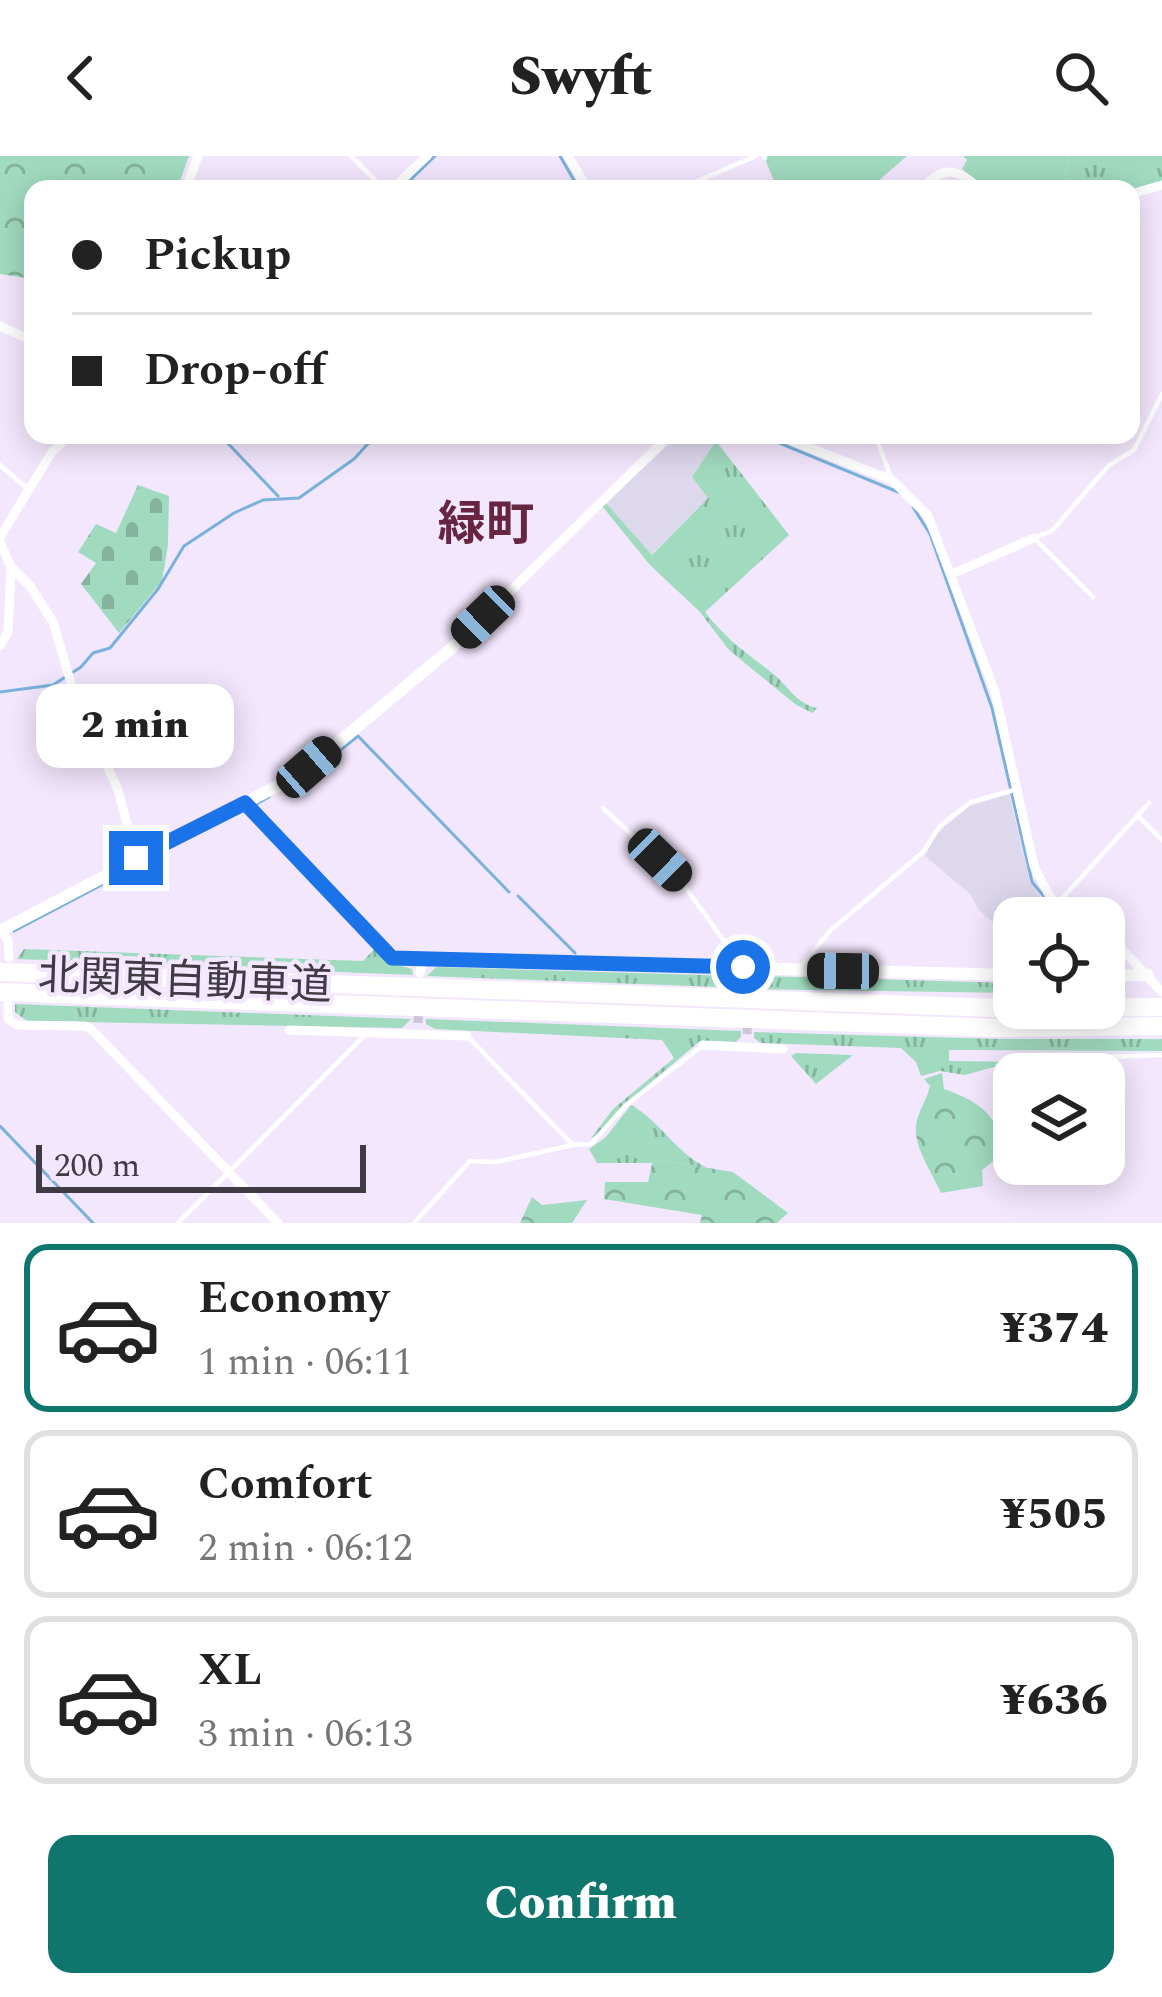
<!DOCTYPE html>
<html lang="en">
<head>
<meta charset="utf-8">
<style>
  :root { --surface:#fff; --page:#f6f6f6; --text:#222; --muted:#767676; --line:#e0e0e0; --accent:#0f766e }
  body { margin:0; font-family:Spectral,"Noto Sans JP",serif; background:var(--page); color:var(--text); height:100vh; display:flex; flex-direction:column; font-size:45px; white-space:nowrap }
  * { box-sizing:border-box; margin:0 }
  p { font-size:39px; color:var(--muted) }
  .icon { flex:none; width:66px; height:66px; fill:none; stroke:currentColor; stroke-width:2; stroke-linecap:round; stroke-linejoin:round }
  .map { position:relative; height:1067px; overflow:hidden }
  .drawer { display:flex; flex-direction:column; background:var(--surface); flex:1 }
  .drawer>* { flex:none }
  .top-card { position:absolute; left:24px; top:24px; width:1116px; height:264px; border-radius:24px; box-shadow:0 6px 30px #0003; display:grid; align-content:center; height:264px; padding:0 48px; background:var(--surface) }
  .buttons { position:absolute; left:993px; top:741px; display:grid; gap:24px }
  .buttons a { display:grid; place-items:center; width:132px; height:132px; border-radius:24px; background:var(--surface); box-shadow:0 6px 30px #0003; font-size:60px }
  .scale { position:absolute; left:36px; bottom:30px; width:330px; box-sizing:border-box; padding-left:12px; border:6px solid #3f3a43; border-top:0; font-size:33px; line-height:42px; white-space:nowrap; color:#3f3a43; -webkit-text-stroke:9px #f3e7fd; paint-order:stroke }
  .end { position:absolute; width:54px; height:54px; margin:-27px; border:15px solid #1a73e8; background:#fff; box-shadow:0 0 0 6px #fff }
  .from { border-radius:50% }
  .bubble { position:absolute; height:84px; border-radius:24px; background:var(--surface); box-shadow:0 6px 30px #0003; font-size:39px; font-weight:800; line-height:84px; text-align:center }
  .car { position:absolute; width:36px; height:72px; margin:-36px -18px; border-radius:15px; box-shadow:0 0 9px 3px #0007; background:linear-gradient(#222 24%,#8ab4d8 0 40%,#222 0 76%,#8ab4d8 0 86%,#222 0) }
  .top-card b { display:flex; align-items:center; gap:42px; height:114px; font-size:45px }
  .top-card b+b { border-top:3px solid var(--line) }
  .top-card i { width:30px; height:30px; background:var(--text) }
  ul { padding:21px 0 0; list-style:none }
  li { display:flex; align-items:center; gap:36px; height:168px; margin:0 24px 18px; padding:0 24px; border:6px solid var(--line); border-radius:24px }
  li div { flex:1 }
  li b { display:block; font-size:45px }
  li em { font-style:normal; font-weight:800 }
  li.current { border-color:var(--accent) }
  li>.icon { width:108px; height:108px; stroke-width:1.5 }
  .primary-button { display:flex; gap:24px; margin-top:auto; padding:24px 48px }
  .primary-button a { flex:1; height:138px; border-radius:24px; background:var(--accent); color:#fff; font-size:48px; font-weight:800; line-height:138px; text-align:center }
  header { display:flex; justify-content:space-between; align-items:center; height:156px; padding:0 48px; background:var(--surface); font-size:54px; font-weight:800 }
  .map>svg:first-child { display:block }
  .commercial { fill:#ded8ed }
  .grass { fill:url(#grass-tufts) }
  .forest { fill:url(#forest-crowns) }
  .cemetery { fill:url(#cemetery-stones) }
  .green { fill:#a1dbbf }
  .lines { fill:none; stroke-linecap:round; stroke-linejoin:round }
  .stream { stroke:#79b1dc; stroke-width:3 }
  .minor-tunnel { stroke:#cfc4d8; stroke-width:9; stroke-dasharray:9 4.5; stroke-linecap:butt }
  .service { stroke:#fff; stroke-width:4.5 }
  .minor { stroke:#fff; stroke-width:9 }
  .tertiary { stroke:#fff; stroke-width:12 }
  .motorway { stroke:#fff; stroke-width:18 }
  .route { stroke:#1a73e8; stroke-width:15 }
  .labels { text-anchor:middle; stroke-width:9; stroke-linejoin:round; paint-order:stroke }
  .street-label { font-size:42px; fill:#3f3a43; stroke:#f3e7fd }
  .quarter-label { font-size:48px; font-weight:bold; fill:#672541; stroke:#f3e7fd }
</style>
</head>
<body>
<header><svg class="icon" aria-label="back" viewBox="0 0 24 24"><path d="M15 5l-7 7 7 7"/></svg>Swyft<svg class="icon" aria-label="search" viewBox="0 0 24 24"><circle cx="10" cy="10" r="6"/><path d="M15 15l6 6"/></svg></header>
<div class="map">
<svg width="1162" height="1067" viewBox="0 0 1162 1067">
  <defs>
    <pattern id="grass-tufts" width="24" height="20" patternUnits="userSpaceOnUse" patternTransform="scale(3)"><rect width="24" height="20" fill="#a1dbbf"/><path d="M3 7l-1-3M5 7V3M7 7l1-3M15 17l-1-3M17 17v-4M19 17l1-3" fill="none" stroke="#85b39d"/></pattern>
    <pattern id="forest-crowns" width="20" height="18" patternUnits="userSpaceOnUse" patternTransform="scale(3)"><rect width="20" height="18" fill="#a1dbbf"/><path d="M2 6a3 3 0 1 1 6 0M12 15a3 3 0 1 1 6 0" fill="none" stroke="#85b39d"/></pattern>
    <pattern id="cemetery-stones" width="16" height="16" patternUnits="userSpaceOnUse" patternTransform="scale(3)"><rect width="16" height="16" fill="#a1dbbf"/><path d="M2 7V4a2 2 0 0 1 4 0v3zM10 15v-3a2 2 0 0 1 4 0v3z" fill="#85b39d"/></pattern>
  </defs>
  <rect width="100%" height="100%" fill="#f3e7fd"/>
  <g class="commercial">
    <polygon points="679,279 711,279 716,285 708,298 709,341 651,399 606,347"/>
    <polygon points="1009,638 1030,726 1044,746 1029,762 1014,762 1011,782 979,754 970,738 925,700 937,677 970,650"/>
  </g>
  <g class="grass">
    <polygon points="1069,0 1162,0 1162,25 1131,35 1064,27"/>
    <path d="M 716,285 L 789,379 L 705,456 C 725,482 745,496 771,516 C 788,529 795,547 817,552 L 812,557 L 795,548 L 729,494 L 700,456 L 650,409 L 602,350 L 606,347 L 652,399 L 708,342 L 692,321 Z"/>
    <polygon points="376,791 392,807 412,813 413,819 17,803 24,793 363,805"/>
    <polygon points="436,811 737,820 744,827 744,832 427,820"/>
    <polygon points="760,820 1014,827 1014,837 753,833"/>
    <polygon points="15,848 411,863 402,872 27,865 15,856"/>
    <polygon points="426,863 741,875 741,881 736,886 700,885 617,955 598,979 591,982 613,953 674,902 662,884 435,873 426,868"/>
    <polygon points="754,876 1000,883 1162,883 1162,895 949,894 949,905 1047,906 1001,909 965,919 940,915 921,920 916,906 901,892 761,887 754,882"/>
    <polygon points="796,897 853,899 816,928 791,900"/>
    <path d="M 631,949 C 661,966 673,994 707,1012 L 653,1003 L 652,1007 L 597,1007 L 589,993 L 606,981 Z"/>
  </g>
  <g class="forest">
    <polygon points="0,0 189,0 177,33 33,33 33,123 0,118"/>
    <path d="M 942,917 L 944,933 C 972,943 987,951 1001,978 L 996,1003 L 982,1014 L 983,1030 L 941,1037 C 933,1018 913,990 916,969 C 918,955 927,944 930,930 L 924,923 Z"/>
    <polygon points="653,1003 733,1016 788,1057 777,1067 700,1067 702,1059 604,1043 605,1026 648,1026"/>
    <polygon points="532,1041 542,1049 587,1044 572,1067 520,1067"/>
  </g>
  <polygon class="cemetery" points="138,329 169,340 168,389 162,425 119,477 81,428 96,407 78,396 96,368 116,377"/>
  <g class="green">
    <polygon points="764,0 907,0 869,33 777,33"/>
    <polygon points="963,0 1069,0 1064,27 1058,33 987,33 962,13 967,4"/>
  </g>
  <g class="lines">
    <g class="stream">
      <polyline points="560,0 579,33"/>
      <polyline points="401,33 435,0"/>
      <polyline points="220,279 278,340"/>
      <polyline points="760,279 898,336"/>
      <polyline points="913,351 930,378 992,552 1032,726 1062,762"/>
      <polyline points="0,536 53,529 81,511 93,497 110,492 158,433 184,390 234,357 263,344 299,342 354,303 376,279"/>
      <polyline points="304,623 358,580 509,736"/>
      <polyline points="251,651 269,641"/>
      <polyline points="518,740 575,797"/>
      <polyline points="14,775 115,722"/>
      <polyline points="1104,788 1124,801"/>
      <polyline points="0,970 93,1067"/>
    </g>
    <g class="minor-tunnel">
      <polyline points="418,867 420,829"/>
      <polyline points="747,878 749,841"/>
    </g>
    <g class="service">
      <polyline points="351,0 384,33"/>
      <polyline points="764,0 765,2"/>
      <polyline points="679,33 756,0"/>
      <polyline points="875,279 892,324"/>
      <polyline points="0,309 29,334"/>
      <polyline points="1093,441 1034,382 1052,375 1108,310 1134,294 1162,238"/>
      <polyline points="245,647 395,802"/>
      <polyline points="603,652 680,724 740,807"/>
      <polyline points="1138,660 1162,684"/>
      <polyline points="1057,748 1149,647"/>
      <polyline points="802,809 831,774 923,696 940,670 971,646 1014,634"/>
      <polyline points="467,880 573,989 591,988 626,949 701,891"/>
      <polyline points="1052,903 1162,899"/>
      <polyline points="178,1067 364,880"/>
      <polyline points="414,1067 470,1005 496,1006 573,989"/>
    </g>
    <g class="minor">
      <polyline points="568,0 588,33"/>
      <polyline points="186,33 198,0"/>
      <polyline points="392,33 427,0"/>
      <polyline points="643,33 650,29 663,33"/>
      <path d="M 921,33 C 946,8 956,13 981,33"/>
      <polyline points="1066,33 1082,33"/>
      <polyline points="1131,38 1162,29"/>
      <polyline points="0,170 33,185"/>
      <polyline points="777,279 892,324 928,360 995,536 1034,710 1050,741 1071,762"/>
      <polyline points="0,381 52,296 70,279"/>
      <polyline points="0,386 11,411 30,430 53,466 73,534 118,634 136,702"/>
      <polyline points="952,418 1034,382"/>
      <polyline points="0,490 8,476 11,411"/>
      <polyline points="454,490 670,279"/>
      <polyline points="1,774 8,784 9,802"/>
      <polyline points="1104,782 1122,793 1162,836"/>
      <polyline points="743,811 749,829"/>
      <polyline points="420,817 422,804"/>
      <polyline points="8,847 8,863 17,869 85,870 91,873 278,1067"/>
      <polyline points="289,874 467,880"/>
      <polyline points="703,889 783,893"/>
    </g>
    <g class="tertiary">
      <polyline points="0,775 302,617 454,490"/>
      <polyline points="396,803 1014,819"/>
      <polyline points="1104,820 1148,819"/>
    </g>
    <g class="motorway">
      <polyline points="0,816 996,852 1162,851"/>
      <polyline points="0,836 997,872 1162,870"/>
    </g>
  </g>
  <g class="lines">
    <polyline class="route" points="136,702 245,647 392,802 743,811"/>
  </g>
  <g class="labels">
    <g class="street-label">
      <text transform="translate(185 823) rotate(2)" y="15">北関東自動車道</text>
    </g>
    <g class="quarter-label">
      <text x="486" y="384">緑町</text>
    </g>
  </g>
</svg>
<div class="buttons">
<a><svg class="icon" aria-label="locate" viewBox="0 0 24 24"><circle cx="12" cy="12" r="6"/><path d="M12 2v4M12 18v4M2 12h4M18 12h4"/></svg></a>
<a><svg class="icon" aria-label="layers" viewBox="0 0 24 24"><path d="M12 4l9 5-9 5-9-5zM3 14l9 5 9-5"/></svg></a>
</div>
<div class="scale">200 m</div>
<i class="end from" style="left:743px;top:811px"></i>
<i class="end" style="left:136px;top:702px"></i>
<div class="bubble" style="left:36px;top:528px;width:198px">2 min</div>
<i class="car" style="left:483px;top:461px;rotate:226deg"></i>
<i class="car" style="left:309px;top:611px;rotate:49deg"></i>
<i class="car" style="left:660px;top:704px;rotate:134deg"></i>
<i class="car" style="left:843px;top:815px;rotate:271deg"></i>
<div class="top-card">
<b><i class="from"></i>Pickup</b>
<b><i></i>Drop-off</b>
</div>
</div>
<section class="drawer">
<ul>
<li class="current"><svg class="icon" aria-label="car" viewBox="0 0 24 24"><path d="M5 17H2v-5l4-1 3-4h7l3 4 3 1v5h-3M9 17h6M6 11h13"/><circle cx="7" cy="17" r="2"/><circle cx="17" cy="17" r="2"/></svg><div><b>Economy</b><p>1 min · 06:11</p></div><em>¥374</em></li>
<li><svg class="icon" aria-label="car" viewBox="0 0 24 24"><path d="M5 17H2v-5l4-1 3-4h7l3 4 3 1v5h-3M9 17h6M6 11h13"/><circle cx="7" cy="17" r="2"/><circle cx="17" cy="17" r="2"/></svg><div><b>Comfort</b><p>2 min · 06:12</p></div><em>¥505</em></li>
<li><svg class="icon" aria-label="car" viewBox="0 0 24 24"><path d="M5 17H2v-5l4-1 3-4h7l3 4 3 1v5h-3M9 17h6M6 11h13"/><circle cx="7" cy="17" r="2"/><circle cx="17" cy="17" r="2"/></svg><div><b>XL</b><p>3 min · 06:13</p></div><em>¥636</em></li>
</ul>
<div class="primary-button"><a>Confirm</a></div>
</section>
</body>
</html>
